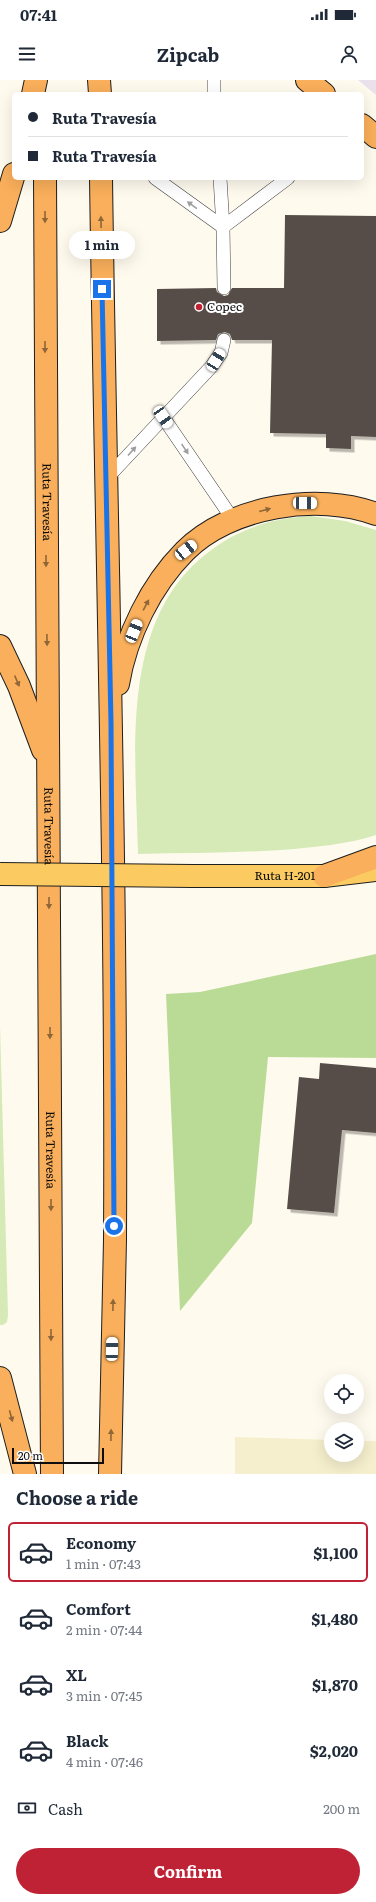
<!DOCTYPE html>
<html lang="en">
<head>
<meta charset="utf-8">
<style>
  :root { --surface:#fff; --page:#f6f6f7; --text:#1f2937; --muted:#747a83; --line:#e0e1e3; --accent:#c02235 }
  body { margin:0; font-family:Literata,serif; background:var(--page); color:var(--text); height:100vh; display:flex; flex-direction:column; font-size:15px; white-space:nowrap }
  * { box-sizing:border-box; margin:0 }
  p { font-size:13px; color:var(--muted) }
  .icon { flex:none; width:22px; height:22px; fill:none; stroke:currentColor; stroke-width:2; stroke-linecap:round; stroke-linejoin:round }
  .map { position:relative; height:1394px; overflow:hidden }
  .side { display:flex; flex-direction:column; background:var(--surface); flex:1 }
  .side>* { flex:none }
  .banner { position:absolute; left:12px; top:12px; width:352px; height:88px; border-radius:6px; box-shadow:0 4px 16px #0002; display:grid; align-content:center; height:88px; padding:0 16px; background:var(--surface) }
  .controls { position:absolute; left:324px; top:1294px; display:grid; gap:8px }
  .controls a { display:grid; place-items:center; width:40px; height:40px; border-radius:50%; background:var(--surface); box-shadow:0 4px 16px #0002; font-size:20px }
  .scale { position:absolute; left:12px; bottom:10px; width:92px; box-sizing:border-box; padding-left:4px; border:2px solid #0d0d0d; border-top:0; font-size:11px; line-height:14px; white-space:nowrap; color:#0d0d0d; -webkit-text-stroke:3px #fff; paint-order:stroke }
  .end { position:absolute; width:18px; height:18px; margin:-9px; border:5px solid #1a73e8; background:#fff; box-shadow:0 0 0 2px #fff }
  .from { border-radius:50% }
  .bubble { position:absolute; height:28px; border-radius:14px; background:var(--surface); box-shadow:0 4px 16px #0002; font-size:13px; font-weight:700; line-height:28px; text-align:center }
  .car { position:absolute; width:12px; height:24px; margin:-12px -6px; border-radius:5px; box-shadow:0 0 3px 1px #0007; background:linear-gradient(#fff 24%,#345 0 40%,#fff 0 76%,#345 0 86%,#fff 0) }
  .banner b { display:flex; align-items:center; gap:14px; height:38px; font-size:15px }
  .banner b+b { border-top:1px solid var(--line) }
  .banner i { width:10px; height:10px; background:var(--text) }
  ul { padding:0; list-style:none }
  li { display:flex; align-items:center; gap:12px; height:60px; margin:0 8px 6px; padding:0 8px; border:2px solid transparent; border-radius:6px }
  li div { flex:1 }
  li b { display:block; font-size:15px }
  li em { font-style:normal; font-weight:700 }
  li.active { border-color:var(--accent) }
  li>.icon { width:36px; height:36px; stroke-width:1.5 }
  h2 { padding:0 16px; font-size:18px; line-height:48px }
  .pay { display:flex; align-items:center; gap:10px; height:44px; padding:0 16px; font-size:15px }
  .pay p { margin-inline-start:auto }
  .action { display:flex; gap:8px; margin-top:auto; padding:8px 16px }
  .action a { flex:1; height:46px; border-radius:24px; background:var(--accent); color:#fff; font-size:16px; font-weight:700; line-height:46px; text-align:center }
  .status { display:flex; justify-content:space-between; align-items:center; height:28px; padding:0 20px; background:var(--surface); direction:ltr }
  .status svg { height:11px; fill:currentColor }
  header { display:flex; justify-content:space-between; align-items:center; height:52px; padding:0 16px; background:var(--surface); font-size:18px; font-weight:700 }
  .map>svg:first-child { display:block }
  .industrial { fill:#eae1ec }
  .farmland { fill:#f5efcd }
  .green { fill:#d5eab7 }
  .forest { fill:#badb96 }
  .building { fill:#564e49; filter:url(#shadow) }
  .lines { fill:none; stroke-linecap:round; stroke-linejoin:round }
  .service-casing { stroke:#404040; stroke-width:14 }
  .primary-casing { stroke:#1e1e1e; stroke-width:24 }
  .trunk-casing { stroke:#1e1e1e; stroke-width:24 }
  .service { stroke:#fff; stroke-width:13 }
  .primary { stroke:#fbcb62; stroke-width:22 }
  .trunk { stroke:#f9af5b; stroke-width:22 }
  .primary-bridge-casing { stroke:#1e1e1e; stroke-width:24; stroke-linecap:butt }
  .primary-bridge { stroke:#fbcb62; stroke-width:22 }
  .oneway { fill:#9e9e9e }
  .oneway2 { fill:#8f6638 }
  .route { stroke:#1a73e8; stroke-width:5 }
  .poi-dot { fill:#c02235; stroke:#fff; stroke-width:1.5 }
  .labels { text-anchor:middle; stroke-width:4; stroke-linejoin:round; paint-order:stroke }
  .poi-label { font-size:12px; fill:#0d0d0d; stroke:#fff; text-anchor:start }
  .street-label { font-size:12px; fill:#0d0d0d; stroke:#fff }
</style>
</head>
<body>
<div class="status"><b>07:41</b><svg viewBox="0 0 49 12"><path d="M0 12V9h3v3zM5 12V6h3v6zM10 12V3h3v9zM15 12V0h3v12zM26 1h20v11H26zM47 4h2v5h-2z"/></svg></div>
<header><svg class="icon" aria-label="menu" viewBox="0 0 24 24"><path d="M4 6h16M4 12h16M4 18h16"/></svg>Zipcab<svg class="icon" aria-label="person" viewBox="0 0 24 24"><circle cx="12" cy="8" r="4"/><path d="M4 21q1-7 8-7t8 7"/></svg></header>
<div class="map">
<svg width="376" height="1394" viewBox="0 0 376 1394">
  <defs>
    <filter id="shadow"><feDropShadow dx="3.5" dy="3.5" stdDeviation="0" flood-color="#0004"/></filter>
  </defs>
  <rect width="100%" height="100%" fill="#fffaee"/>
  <polygon class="industrial" points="358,0 376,0 376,15"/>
  <polygon class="farmland" points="235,1357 331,1360 331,1375 357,1375 357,1361 376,1361 376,1394 235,1394"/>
  <g class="green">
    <path d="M 311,436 L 345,441 L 376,450 L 376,755 C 345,765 314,767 282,770 C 234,773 186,773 138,774 C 136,674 118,539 210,471 C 240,448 273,438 311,436 Z"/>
    <polygon points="0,945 8,1235 7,1242 3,1245 0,1245"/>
  </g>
  <polygon class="forest" points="376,874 376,978 268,977 252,1143 180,1231 166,914 200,912"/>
  <g class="building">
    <polygon points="285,135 376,136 376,357 351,356 351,369 326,368 326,354 270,353 272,260 232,260 230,254 225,252 218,254 216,260 157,261 157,209 216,208 217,212 224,216 228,215 232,208 284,208"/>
    <polygon points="320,983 376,988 376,1053 342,1050 334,1133 287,1129 299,997 319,999"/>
  </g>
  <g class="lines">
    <g class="service-casing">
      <g id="service">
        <polyline points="214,0 214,14"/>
        <polyline points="155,98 223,147"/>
        <polyline points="220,98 223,147 224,208"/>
        <polyline points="223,147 288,98"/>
        <polyline points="163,337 234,441"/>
        <polyline points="106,399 211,287 221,273 224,260"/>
      </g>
    </g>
    <g class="primary-casing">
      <g id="primary">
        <path id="s1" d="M 193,796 L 324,796 L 376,790"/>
      </g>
    </g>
    <g class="trunk-casing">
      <g id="trunk">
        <polyline points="99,0 100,14"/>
        <polyline points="307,0 324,14"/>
        <polyline points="33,14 36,0"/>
        <polyline points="362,45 376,57"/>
        <path id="s2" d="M 45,98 L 52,1394"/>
        <path d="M 101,98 C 106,452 117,806 115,1160 C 114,1238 112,1316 110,1394"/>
        <polyline points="0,141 14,94"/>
        <polyline points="0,566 19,606 43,670"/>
        <path d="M 118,604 C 126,556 151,505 185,471 C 230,426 318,412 376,434"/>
        <polyline points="324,796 376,777"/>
        <polyline points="0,1298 25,1394"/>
      </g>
    </g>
    <use href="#service" class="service"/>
    <use href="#primary" class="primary"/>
    <use href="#trunk" class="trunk"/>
    <g class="primary-bridge-casing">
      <polyline id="primary-bridge" points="0,794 193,796"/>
    </g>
    <use href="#primary-bridge" class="primary-bridge"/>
  </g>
  <defs><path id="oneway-solid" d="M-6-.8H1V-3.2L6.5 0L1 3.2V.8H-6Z"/></defs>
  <g class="oneway">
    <use href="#oneway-solid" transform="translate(192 125) rotate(-144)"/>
    <use href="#oneway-solid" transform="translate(185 369) rotate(56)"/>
    <use href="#oneway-solid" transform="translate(132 371) rotate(-48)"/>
  </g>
  <g class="oneway2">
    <use href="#oneway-solid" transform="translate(45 137) rotate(90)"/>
    <use href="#oneway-solid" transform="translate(101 142) rotate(-91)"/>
    <use href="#oneway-solid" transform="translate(45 267) rotate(90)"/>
    <use href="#oneway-solid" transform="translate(265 430) rotate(-15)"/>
    <use href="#oneway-solid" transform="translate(46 481) rotate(90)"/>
    <use href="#oneway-solid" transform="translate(146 525) rotate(-62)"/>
    <use href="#oneway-solid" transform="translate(47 560) rotate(89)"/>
    <use href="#oneway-solid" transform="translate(17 601) rotate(67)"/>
    <use href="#oneway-solid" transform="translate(49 823) rotate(90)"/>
    <use href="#oneway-solid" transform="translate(50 953) rotate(90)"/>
    <use href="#oneway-solid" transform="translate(51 1125) rotate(90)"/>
    <use href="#oneway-solid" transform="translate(113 1225) rotate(-89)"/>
    <use href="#oneway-solid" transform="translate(51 1255) rotate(90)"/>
    <use href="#oneway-solid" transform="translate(11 1336) rotate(75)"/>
    <use href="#oneway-solid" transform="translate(111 1355) rotate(-89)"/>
  </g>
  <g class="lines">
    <polyline class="route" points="102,209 111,643 114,1146"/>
  </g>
  <circle class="poi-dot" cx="199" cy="227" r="4"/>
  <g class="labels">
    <g class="poi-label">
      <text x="207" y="231">Copec</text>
    </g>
    <g class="street-label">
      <text dy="4" stroke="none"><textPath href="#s2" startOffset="324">Ruta Travesía</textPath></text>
      <text dy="4" stroke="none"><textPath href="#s2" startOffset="648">Ruta Travesía</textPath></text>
      <text dy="4" stroke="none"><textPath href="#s1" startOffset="92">Ruta H-201</textPath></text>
      <text dy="4" stroke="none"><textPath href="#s2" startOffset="972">Ruta Travesía</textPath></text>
    </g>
  </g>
</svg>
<div class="controls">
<a><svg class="icon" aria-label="locate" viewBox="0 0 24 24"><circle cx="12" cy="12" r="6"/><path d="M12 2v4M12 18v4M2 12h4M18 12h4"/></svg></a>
<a><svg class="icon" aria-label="layers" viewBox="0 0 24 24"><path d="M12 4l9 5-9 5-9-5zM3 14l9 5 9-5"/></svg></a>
</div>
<div class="scale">20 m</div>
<i class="end from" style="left:114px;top:1146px"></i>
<i class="end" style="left:102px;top:209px"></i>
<div class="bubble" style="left:69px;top:151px;width:66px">1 min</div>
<i class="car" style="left:216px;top:280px;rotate:31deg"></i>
<i class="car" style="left:163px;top:337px;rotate:146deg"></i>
<i class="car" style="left:305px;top:423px;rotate:91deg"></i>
<i class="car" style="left:186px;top:470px;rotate:52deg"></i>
<i class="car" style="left:134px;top:551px;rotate:22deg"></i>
<i class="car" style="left:112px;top:1269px;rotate:1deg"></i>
<div class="banner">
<b><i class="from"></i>Ruta Travesía</b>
<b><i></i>Ruta Travesía</b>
</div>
</div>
<section class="side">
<h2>Choose a ride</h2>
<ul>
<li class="active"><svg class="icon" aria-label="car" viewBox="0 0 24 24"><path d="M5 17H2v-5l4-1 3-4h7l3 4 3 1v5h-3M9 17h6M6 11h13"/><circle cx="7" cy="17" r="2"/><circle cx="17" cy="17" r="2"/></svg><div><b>Economy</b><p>1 min · 07:43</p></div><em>$1,100</em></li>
<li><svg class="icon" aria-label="car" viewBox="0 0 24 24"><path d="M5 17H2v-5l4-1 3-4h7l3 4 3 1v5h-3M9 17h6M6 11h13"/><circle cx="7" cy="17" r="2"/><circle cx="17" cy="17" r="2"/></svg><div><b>Comfort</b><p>2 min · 07:44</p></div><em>$1,480</em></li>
<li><svg class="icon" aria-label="car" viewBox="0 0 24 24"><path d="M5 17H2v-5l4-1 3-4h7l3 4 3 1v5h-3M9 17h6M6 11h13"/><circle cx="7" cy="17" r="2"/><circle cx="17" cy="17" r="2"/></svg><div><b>XL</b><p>3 min · 07:45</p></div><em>$1,870</em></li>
<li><svg class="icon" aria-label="car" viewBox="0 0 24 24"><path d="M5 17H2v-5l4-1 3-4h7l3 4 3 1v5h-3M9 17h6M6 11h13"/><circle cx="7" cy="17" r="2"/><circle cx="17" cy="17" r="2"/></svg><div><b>Black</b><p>4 min · 07:46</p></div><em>$2,020</em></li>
</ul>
<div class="pay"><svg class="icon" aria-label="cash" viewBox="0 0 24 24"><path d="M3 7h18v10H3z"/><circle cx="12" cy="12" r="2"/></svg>Cash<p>200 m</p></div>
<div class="action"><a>Confirm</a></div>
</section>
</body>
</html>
